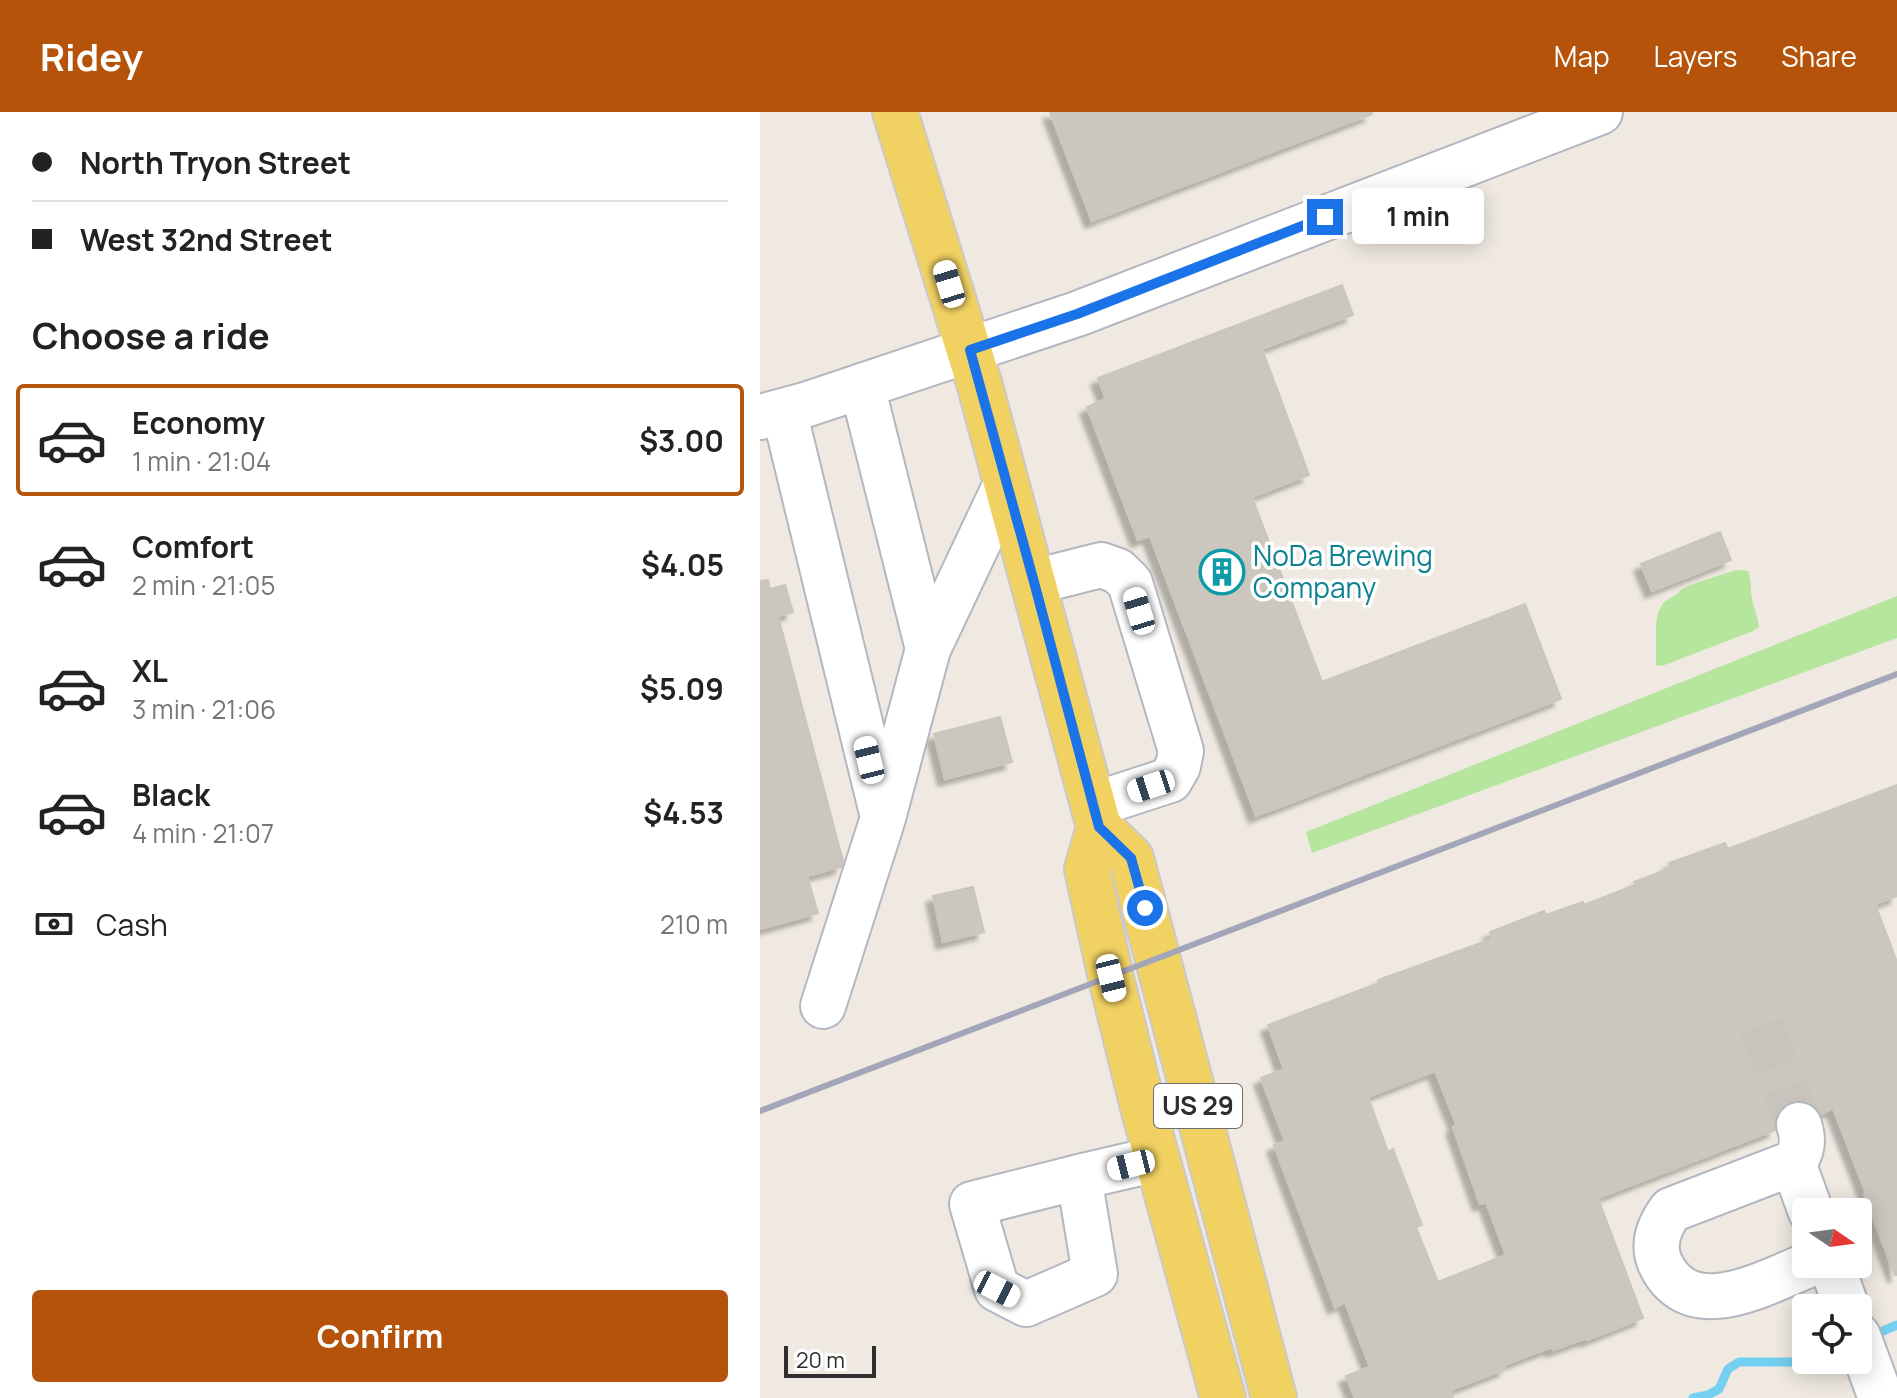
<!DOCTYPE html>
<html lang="en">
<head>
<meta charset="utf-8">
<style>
  :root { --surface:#fff; --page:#f6f6f6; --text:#222; --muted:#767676; --line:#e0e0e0; --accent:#b45309 }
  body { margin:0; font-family:Manrope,sans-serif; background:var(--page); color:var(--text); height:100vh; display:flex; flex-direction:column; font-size:30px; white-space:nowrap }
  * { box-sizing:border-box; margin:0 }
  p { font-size:26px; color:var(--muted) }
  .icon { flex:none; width:44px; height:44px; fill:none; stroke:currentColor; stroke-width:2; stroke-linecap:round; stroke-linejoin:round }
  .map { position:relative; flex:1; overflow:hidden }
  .side { display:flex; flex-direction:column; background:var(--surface); width:760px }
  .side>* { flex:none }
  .banner { display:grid; align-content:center; height:176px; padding:0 32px; background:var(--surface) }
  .needle { width:52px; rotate:103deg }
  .tools { position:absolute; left:1032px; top:1086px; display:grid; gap:16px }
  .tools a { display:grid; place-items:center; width:80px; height:80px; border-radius:8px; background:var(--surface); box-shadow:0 4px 20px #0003; font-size:40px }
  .scale { position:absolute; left:24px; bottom:20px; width:92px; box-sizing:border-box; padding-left:8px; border:4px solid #2e2e2e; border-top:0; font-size:22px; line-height:28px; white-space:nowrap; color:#2e2e2e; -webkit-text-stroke:6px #fff; paint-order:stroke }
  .end { position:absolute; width:36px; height:36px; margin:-18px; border:10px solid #1a73e8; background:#fff; box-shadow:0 0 0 4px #fff }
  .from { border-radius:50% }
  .bubble { position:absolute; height:56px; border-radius:8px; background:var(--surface); box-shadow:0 4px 20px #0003; font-size:26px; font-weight:700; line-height:56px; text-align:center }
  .car { position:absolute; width:24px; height:48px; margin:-24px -12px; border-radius:10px; box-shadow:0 0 6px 2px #0007; background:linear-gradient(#fff 24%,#345 0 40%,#fff 0 76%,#345 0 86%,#fff 0) }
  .banner b { display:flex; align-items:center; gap:28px; height:76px; font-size:30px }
  .banner b+b { border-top:2px solid var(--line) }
  .banner i { width:20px; height:20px; background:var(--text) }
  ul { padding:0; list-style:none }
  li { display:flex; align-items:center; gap:24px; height:112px; margin:0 16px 12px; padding:0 16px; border:4px solid transparent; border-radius:8px }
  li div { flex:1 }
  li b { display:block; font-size:30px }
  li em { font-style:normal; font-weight:700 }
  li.active { border-color:var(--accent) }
  li>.icon { width:72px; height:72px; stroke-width:1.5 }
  h2 { padding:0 32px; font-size:36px; line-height:96px }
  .pay { display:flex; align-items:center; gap:20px; height:88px; padding:0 32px; font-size:30px }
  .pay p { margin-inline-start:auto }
  .button { display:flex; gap:16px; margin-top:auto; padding:16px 32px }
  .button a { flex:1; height:92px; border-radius:8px; background:var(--accent); color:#fff; font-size:32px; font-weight:700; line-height:92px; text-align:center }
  header { display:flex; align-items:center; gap:48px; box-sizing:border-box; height:112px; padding:0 40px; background:var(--accent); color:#fff }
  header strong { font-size:38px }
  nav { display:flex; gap:44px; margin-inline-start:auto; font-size:28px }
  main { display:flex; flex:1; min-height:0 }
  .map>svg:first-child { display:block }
  .green { fill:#b6e59e }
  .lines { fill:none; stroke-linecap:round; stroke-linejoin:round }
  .stream { stroke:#75cff0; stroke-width:9 }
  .building { fill:#cbc7bf; stroke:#cbc5ba; stroke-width:2; fill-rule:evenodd; filter:url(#shadow) }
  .minor-tunnel { stroke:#c8c4bd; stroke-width:44; stroke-dasharray:44 22; stroke-linecap:butt }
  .minor-casing { stroke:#b4b7c1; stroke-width:48 }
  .major-casing { stroke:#c9c9c9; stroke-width:48 }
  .minor { stroke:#fff; stroke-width:44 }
  .major { stroke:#f2d163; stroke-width:44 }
  .rail { stroke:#a3a6b8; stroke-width:6 }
  .route { stroke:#1a73e8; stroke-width:10 }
  .labels { text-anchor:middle; stroke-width:7; stroke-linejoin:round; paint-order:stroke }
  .shield { fill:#fff; stroke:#6d6d6d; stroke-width:2 }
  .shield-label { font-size:26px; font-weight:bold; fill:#2e2e2e }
  .culture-label { font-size:28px; fill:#0d838f; stroke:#fff; text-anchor:start }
</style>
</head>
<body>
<header>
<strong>Ridey</strong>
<nav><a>Map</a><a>Layers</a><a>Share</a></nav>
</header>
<main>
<section class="side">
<div class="banner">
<b><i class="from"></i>North Tryon Street</b>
<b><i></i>West 32nd Street</b>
</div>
<h2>Choose a ride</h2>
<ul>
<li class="active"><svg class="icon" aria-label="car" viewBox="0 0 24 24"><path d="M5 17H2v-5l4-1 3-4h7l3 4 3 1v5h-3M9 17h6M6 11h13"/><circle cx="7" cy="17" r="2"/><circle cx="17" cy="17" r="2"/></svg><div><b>Economy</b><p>1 min · 21:04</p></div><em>$3.00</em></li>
<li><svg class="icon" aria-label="car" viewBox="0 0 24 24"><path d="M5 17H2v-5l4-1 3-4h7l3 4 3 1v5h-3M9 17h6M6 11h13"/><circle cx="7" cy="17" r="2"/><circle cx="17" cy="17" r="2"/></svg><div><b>Comfort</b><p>2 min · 21:05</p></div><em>$4.05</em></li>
<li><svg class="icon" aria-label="car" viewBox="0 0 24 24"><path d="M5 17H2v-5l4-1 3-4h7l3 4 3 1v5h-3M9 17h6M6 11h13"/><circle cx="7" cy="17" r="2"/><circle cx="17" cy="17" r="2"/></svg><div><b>XL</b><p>3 min · 21:06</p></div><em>$5.09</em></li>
<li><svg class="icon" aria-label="car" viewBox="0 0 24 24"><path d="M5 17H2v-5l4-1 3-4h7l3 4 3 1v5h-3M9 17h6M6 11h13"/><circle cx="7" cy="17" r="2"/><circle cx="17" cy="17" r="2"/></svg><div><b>Black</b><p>4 min · 21:07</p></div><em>$4.53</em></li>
</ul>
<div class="pay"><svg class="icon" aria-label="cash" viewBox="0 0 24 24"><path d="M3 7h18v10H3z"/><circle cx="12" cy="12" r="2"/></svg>Cash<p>210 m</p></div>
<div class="button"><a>Confirm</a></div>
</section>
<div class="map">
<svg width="1137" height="1286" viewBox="0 0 1137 1286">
  <defs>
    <filter id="shadow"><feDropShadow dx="-7" dy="7" stdDeviation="2" flood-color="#0004"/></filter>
  </defs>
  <rect width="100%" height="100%" fill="#efe9e1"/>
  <g class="green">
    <path d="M 976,458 L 988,459 C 992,468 990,477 992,487 C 994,497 998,505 999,515 L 993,519 L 902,554 L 896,553 L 896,513 L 898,500 L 904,490 L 917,482 L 920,478 L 930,473 Z"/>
    <polygon points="1137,484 1137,526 552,741 546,720"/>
  </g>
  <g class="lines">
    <g class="stream">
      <polyline points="1111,1224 1137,1213"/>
      <polyline points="933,1286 948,1283 959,1277 968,1257 979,1250 1050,1250 1055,1248"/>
    </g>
  </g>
  <g class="building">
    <polygon points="290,0 611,0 612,2 332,109"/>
    <polygon points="582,173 593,203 502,237 549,363 492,385 562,570 765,492 801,587 496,704 390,424 378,428 327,295 346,287 338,266"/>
    <polygon points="960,420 971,448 892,479 881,452"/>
    <polygon points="8,468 10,477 25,473 33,500 18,504 83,749 81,755 47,764 58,801 0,817 0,469"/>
    <polygon points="240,605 252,650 185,667 174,622"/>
    <path d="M 1137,673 L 1137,784 L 1115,792 L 1137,850 L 1137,1163 L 1135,1163 L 1104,1082 L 1106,1081 L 1073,996 L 1061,1002 L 1055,994 L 1045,989 L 1032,989 L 1020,997 L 1015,1007 L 1015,1018 L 838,1086 L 883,1206 L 827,1228 L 827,1226 L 793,1238 L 792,1235 L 744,1253 L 746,1257 L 691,1278 L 693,1286 L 595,1286 L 586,1264 L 610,1255 L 585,1190 L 575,1195 L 514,1033 L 525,1029 L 501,966 L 524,957 L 508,913 L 619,871 L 618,868 L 732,827 L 730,820 L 784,799 L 786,803 L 823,790 L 824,793 L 875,773 L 874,770 L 911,756 L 909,751 L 965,731 L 968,737 ZM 675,959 L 697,1014 L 693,1015 L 720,1092 L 726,1090 L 746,1143 L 678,1170 L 656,1115 L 662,1113 L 633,1037 L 628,1040 L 608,985 Z"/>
    <polygon points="213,775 224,820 183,830 173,784"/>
  </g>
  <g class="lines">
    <polyline class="minor-tunnel" points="1001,914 1039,1013"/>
    <g class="minor-casing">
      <g id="minor">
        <polyline points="102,274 168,537"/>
        <polyline points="24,299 122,701"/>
        <polyline points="0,305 45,293 317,202 840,0"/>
        <polyline points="274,470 341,453 358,459 370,471 421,639 418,654 410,668 333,693"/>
        <polyline points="63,894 123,706 168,537 246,372"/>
        <path d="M 1039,1013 C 1044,1027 1043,1040 1033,1051 L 911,1098 C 899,1114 892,1132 900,1151 C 930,1215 1005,1170 1051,1152"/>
        <polyline points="1033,1051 1051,1100"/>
        <polyline points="319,1065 212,1092 237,1177 266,1192 335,1162 319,1065 397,1047"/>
        <polyline points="1071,1152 1087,1196"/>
        <polyline points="1098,1224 1121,1286"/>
      </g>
    </g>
    <g class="major-casing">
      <g id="major">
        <polyline points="135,0 220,274 339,715 327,757 351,866 384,999 463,1286"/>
        <polyline points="339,715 371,746 514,1286"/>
      </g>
    </g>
    <use href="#minor" class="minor"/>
    <use href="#major" class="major"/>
    <polyline class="rail" points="0,999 1137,562"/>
  </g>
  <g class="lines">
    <polyline class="route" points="385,796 371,746 339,715 274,470 210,238 317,202 565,105"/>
  </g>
  <defs>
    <g id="building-ring" transform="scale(2.3)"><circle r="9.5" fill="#fff" stroke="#0f9aa8" stroke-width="1.5"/><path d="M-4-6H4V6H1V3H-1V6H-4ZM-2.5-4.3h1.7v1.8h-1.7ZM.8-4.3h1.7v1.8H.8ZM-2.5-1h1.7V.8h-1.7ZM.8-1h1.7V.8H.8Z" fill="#0f9aa8"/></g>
  </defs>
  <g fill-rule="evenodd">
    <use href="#building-ring" x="462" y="460"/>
  </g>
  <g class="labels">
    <rect class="shield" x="394" y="972" width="88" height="44" rx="6"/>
    <g class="shield-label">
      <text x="438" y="1003">US 29</text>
    </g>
    <g class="culture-label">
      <text x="493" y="454">NoDa Brewing<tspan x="493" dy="32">Company</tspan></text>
    </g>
  </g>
</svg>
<div class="tools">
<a><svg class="needle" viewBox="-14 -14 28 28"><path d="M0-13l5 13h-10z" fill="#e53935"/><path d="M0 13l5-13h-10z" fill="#767676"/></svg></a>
<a><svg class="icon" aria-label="locate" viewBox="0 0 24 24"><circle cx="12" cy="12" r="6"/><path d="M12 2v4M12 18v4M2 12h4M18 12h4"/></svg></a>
</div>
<div class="scale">20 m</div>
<i class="end from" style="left:385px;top:796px"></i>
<i class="end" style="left:565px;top:105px"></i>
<div class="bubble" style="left:592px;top:76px;width:132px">1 min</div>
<i class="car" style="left:189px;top:172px;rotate:343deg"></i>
<i class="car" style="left:379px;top:499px;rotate:343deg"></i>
<i class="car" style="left:109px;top:648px;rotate:346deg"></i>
<i class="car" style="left:391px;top:674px;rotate:252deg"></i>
<i class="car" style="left:351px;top:866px;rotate:166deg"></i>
<i class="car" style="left:371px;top:1053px;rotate:256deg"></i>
<i class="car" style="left:237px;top:1177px;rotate:117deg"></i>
</div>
</main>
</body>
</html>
